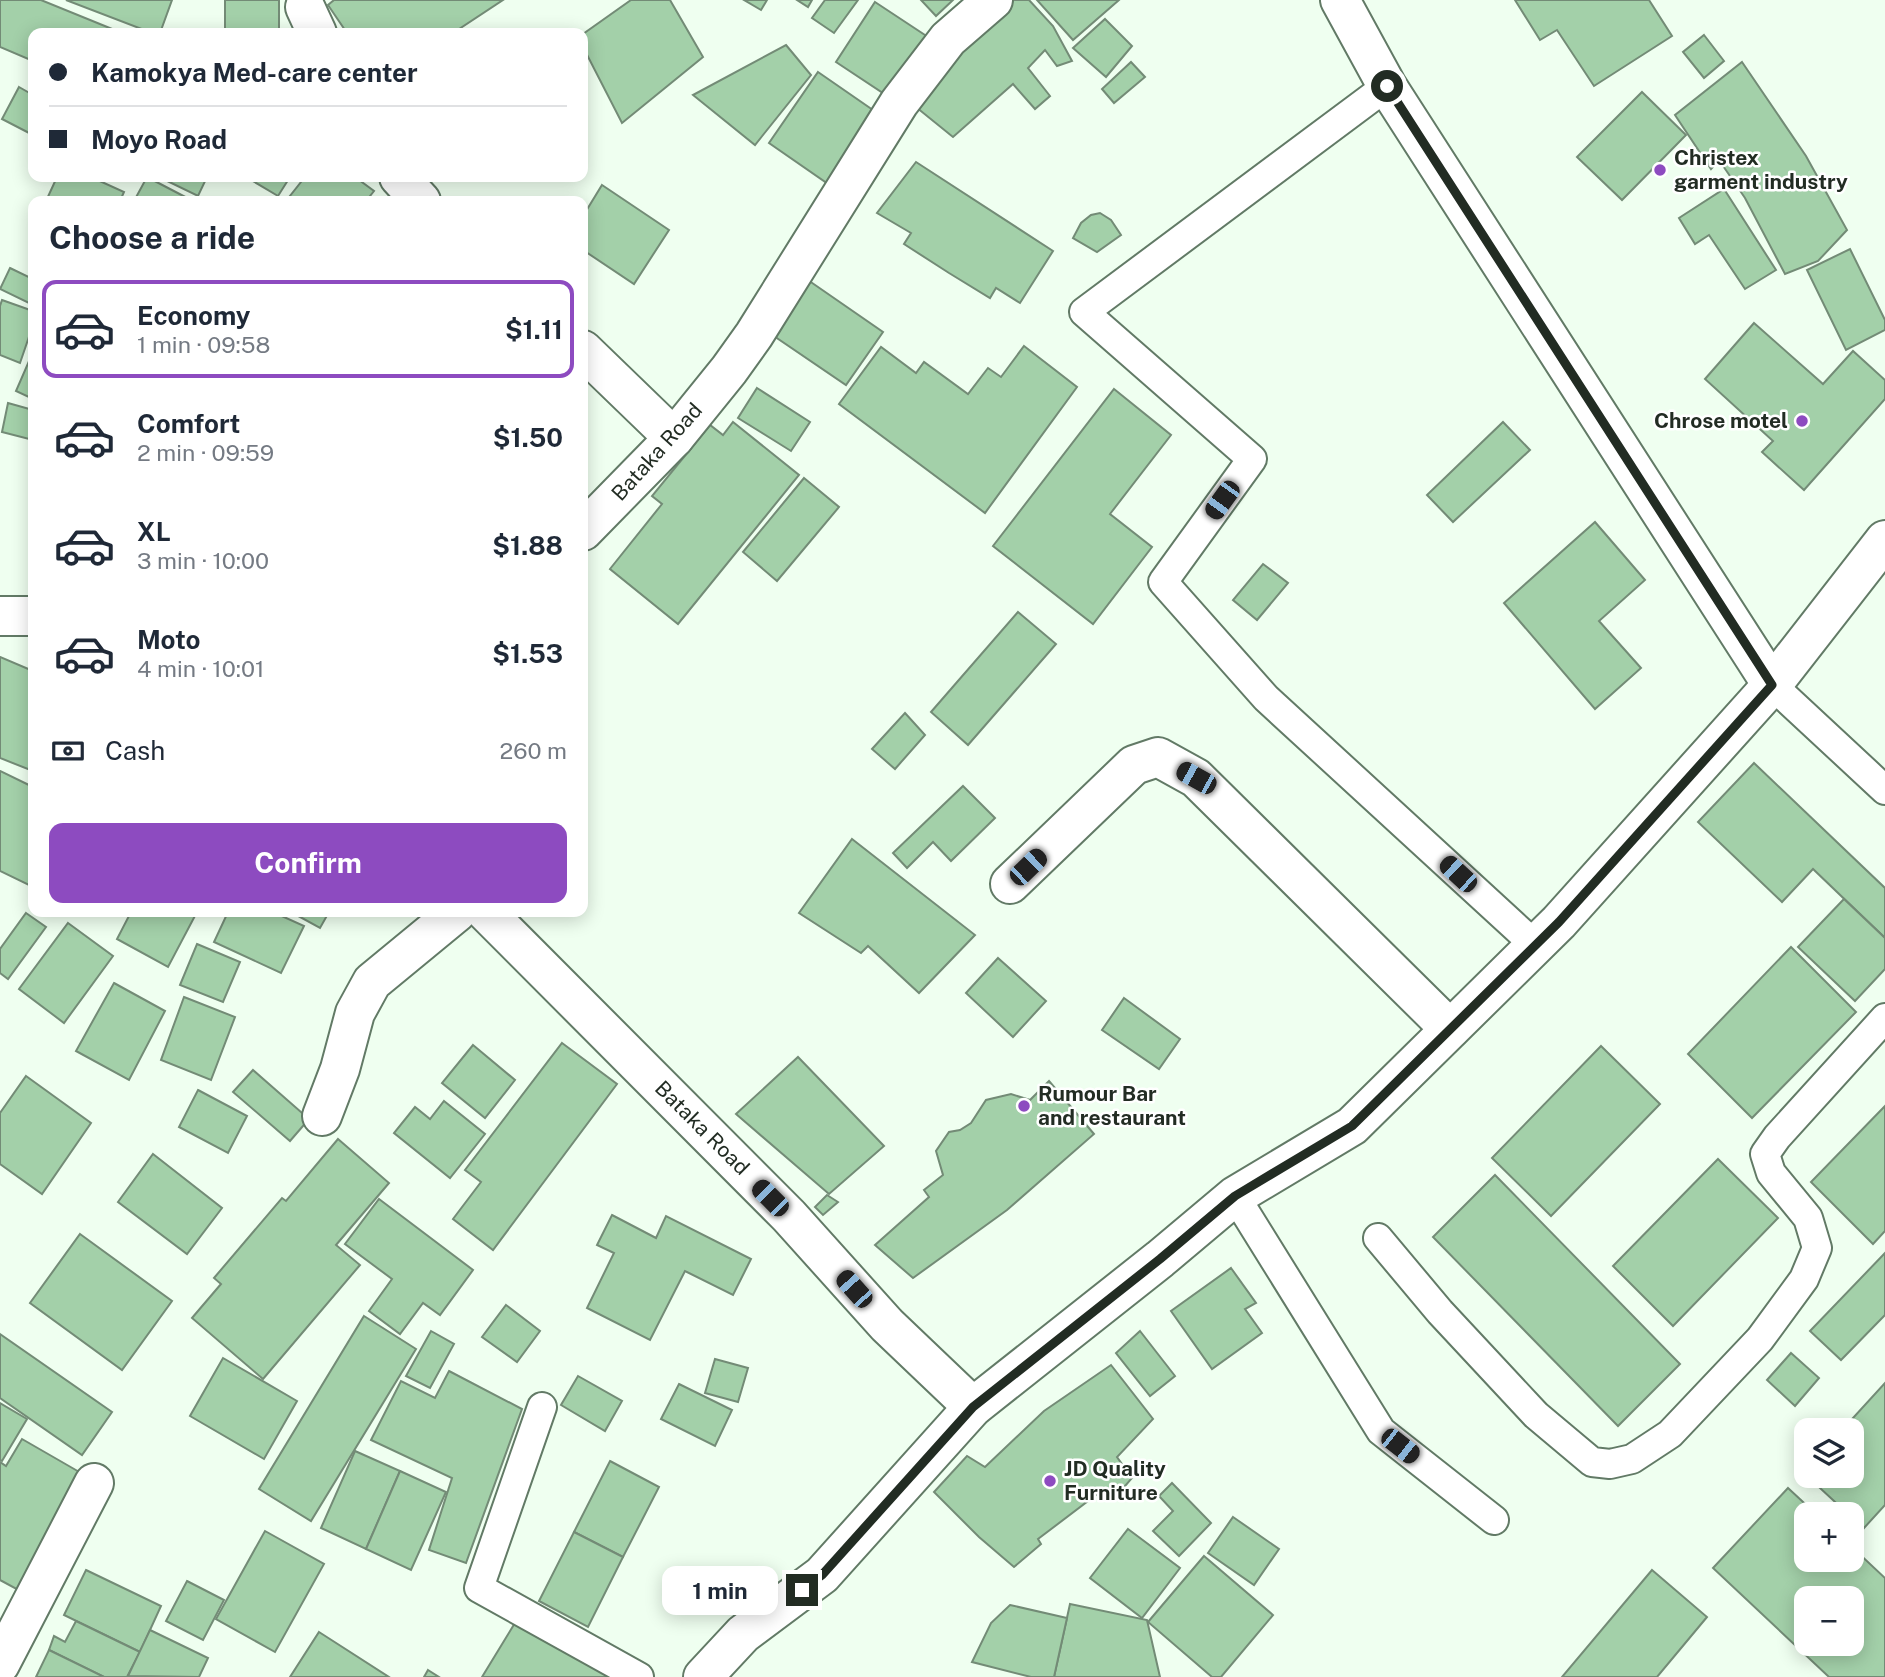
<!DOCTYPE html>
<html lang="en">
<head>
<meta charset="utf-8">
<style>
  :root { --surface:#fff; --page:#f2f2f3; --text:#1f2937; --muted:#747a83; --line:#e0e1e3; --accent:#8d4bc0 }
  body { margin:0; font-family:"Public Sans",sans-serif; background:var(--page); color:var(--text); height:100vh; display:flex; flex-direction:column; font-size:26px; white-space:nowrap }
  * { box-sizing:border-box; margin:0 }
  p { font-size:23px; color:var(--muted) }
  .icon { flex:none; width:38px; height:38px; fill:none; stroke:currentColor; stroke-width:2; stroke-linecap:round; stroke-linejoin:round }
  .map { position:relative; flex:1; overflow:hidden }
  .drawer { position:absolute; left:28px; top:196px; width:560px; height:721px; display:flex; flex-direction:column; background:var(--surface); border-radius:14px; box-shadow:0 4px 18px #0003 }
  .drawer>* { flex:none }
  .top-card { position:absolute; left:28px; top:28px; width:560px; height:154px; border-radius:14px; box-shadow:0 4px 18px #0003; display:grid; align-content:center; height:154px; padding:0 21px; background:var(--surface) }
  .fabs { position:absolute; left:1794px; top:1418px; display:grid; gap:14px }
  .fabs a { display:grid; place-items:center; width:70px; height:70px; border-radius:14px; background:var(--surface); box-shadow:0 4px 18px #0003; font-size:35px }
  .end { position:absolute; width:32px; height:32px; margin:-16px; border:9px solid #222c23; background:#fff; box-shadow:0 0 0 4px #fff }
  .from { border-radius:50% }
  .bubble { position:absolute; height:49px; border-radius:14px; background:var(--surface); box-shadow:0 4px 18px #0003; font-size:23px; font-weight:700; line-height:49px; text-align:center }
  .car { position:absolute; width:21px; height:42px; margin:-21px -10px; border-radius:9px; box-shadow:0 0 5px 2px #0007; background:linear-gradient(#222 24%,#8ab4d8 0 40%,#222 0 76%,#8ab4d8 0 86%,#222 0) }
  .top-card b { display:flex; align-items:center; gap:24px; height:66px; font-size:26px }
  .top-card b+b { border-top:2px solid var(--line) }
  .top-card i { width:18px; height:18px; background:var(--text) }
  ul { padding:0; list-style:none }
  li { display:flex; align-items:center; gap:21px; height:98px; margin:0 14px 10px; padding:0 7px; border:4px solid transparent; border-radius:14px }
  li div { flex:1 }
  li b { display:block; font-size:26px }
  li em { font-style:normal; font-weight:700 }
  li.on { border-color:var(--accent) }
  li>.icon { width:63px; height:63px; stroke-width:1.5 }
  h2 { padding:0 21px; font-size:32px; line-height:84px }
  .pay { display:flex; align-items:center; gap:18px; height:77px; padding:0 21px; font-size:26px }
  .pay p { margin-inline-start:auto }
  .button { display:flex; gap:14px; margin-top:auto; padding:14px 21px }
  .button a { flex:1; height:80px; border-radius:14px; background:var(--accent); color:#fff; font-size:28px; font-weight:700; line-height:80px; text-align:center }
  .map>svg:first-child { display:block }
  .building { fill:#a3d0a9; stroke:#738b76; stroke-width:2; fill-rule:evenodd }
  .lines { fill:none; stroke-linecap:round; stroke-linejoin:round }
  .service-casing { stroke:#627a66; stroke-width:32 }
  .minor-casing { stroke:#627a66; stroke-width:42 }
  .service { stroke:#fff; stroke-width:28 }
  .minor { stroke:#fff; stroke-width:38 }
  .route { stroke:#222c23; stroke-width:9 }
  .poi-dot { fill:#8d4bc0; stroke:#fff; stroke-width:2.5 }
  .labels { text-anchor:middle; stroke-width:5; stroke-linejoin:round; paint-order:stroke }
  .poi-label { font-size:21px; font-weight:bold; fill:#222c23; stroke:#fff; text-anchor:start }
  .street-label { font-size:21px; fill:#222c23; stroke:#fff }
</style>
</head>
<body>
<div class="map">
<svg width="1885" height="1677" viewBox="0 0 1885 1677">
  <rect width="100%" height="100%" fill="#effff0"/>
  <g class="building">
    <polygon points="0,0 41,0 122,33 33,33 33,61 0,47"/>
    <polygon points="66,0 172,0 160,33 152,33"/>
    <rect x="225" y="0" width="54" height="33"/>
    <polygon points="334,0 503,0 453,33 347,33 328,5"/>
    <polygon points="631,0 670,0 703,57 622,123 583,47 583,34"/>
    <polygon points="744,0 767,0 761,10"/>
    <polygon points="797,0 812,0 808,7"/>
    <polygon points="825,0 858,0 834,33 812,18"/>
    <polygon points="921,0 953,0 936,16"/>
    <polygon points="1003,0 1029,0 1053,26 1072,61 1057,66 1045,50 1028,68 1050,96 1035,109 1013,84 953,137 906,99"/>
    <polygon points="1037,0 1119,0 1073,40"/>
    <polygon points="1515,0 1649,0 1672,36 1594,86 1557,30 1540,40"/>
    <polygon points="875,2 931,39 892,99 836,62"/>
    <polygon points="1105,19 1132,46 1106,77 1073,48"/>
    <polygon points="1704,35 1724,61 1704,78 1683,52"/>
    <polygon points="786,45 811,75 755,145 693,95"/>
    <polygon points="1131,62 1145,77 1114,103 1102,89"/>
    <polygon points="1742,62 1806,156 1847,230 1818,261 1785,274 1745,198 1719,160 1711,169 1675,115"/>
    <polygon points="818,72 883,117 834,188 769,143"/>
    <polygon points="19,87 33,95 33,135 2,119"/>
    <polygon points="1642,92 1686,135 1622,200 1577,157"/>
    <polygon points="916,162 1053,251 1020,303 996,288 990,298 949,273 904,244 911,233 877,213"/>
    <polygon points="57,177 91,177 124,192 120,201 46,201"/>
    <polygon points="147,177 193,201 134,201"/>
    <polygon points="159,177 207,177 198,196"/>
    <polygon points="246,177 290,177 278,196"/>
    <polygon points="305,177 355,177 374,191 366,201 286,201"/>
    <polygon points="602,185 669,230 634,284 583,250 583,216"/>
    <polygon points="1724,189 1776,270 1745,289 1709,235 1695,244 1679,218"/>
    <polygon points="1100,213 1111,220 1121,235 1097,252 1073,238 1081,223 1091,215"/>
    <polygon points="1850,249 1885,320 1885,330 1846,350 1807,270"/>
    <polygon points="10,268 33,279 31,304 0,289"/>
    <polygon points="805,278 883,332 846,385 768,332"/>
    <polygon points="2,300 33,311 33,325 20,363 0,355 0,306"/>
    <polygon points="1754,323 1823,384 1853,351 1885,380 1885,399 1804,490 1762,452 1773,441 1705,379"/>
    <polygon points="1024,346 1077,387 985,513 839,404 881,347 916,373 924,362 968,394 988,368 1001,377"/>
    <polygon points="29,361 33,363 33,399 16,391"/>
    <polygon points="757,388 810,422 791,451 738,418"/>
    <polygon points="1114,389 1171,435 1110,514 1152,547 1093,624 993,546"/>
    <polygon points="8,403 33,410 33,440 2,432"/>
    <polygon points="733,422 799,475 678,624 610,569 662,504 652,496 710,425 723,435"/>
    <polygon points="1503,422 1530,450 1453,522 1427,495"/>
    <polygon points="804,478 839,507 777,581 743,552"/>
    <polygon points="1595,522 1645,580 1599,621 1641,668 1595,709 1504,603"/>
    <polygon points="1263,564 1288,583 1257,620 1233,600"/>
    <polygon points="1018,612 1056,644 968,745 931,712"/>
    <polygon points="0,657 33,671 33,771 0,758"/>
    <polygon points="905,713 925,735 895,769 872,749"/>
    <polygon points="1754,763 1885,888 1885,938 1813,869 1782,902 1698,822"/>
    <polygon points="0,771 33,787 33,882 31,886 0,871"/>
    <polygon points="963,786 995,818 951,861 933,842 907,868 893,853"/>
    <polygon points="852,839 975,935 919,993 868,946 861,953 799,913"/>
    <polygon points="1844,899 1885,938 1885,969 1855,1001 1798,947"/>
    <polygon points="131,912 197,912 168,967 117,939"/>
    <polygon points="228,912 273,912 304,926 281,973 214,942"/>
    <polygon points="291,912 329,912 320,928"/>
    <polygon points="26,913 46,927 8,979 0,973 0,949"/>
    <polygon points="68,923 113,956 64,1023 19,989"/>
    <polygon points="197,944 240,962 223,1002 180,985"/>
    <polygon points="1791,947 1856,1012 1752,1118 1688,1054"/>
    <polygon points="998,958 1046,1001 1013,1037 966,993"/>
    <polygon points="114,983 165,1011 129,1080 76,1051"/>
    <polygon points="184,997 235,1017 211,1080 161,1060"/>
    <polygon points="1124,998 1180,1039 1159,1069 1102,1030"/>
    <polygon points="562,1043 617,1084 493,1250 453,1219 481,1182 465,1170"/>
    <polygon points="473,1045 515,1080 485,1118 442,1083"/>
    <polygon points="1601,1046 1660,1104 1551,1216 1492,1158"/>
    <polygon points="798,1057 884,1146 829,1194 736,1114"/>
    <polygon points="253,1070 309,1119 290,1141 233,1092"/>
    <polygon points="26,1076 91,1123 42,1194 0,1164 0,1113"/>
    <polygon points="1049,1081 1094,1134 1007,1210 913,1278 875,1245 929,1197 924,1190 943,1175 936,1151 949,1132 960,1130 971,1123 986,1100 1011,1094 1030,1100"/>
    <polygon points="198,1090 247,1116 228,1153 179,1127"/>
    <polygon points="444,1101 485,1134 450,1178 394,1133 415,1107 430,1119"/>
    <polygon points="1885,1106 1885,1231 1873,1244 1811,1182"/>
    <polygon points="338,1139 389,1183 336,1245 360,1265 263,1379 192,1318 221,1284 214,1278 282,1198 286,1201"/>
    <polygon points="153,1154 222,1208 187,1254 118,1202"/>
    <polygon points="1718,1159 1778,1218 1673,1326 1613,1266"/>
    <polygon points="1495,1175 1680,1364 1618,1426 1433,1237"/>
    <polygon points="827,1195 838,1202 823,1215 815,1207"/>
    <polygon points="379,1199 473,1270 440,1315 423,1303 400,1334 369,1311 392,1279 345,1244"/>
    <polygon points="612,1215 656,1238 666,1216 751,1259 733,1295 685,1271 650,1340 587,1308 614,1253 597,1245"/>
    <polygon points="80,1234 172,1301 122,1370 30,1303"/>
    <polygon points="1885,1253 1885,1315 1841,1360 1810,1331"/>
    <polygon points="1231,1268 1256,1303 1245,1309 1262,1333 1212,1369 1171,1311"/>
    <polygon points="506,1305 540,1331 517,1362 482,1337"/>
    <polygon points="364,1316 416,1349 311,1521 259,1489"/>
    <polygon points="431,1331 454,1344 430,1388 406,1376"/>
    <polygon points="1140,1331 1175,1376 1150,1396 1116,1353"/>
    <polygon points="0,1334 112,1412 82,1455 0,1398"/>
    <polygon points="1791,1353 1819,1378 1795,1406 1767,1380"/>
    <polygon points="223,1358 297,1401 264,1459 190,1416"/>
    <polygon points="715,1359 748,1368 738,1402 705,1393"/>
    <polygon points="1111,1365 1153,1419 1117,1457 1132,1478 1113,1500 1104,1489 1038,1539 1041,1544 1014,1567 979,1537 934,1492 967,1456 985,1467 1044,1411"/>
    <polygon points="449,1371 522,1409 466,1563 429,1550 452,1478 371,1440 401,1381 435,1398"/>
    <polygon points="578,1376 622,1401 605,1431 561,1405"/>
    <polygon points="1885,1383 1885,1505 1864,1528 1852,1517 1852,1514 1848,1514 1806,1475 1852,1475 1852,1430 1842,1430"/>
    <polygon points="679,1384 732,1410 715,1446 661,1419"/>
    <polygon points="0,1403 27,1419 2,1461 0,1460"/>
    <polygon points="22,1439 88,1477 22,1592 0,1580 0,1462 6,1466"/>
    <polygon points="355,1451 400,1471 366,1549 321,1528"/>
    <polygon points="610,1461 659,1487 623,1557 574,1532"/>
    <polygon points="400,1471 446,1492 411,1570 366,1549"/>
    <polygon points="1172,1483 1211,1523 1179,1556 1153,1531 1173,1511 1159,1496"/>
    <path d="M 1788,1488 L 1816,1514 L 1806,1514 L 1806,1559 L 1852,1559 L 1852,1547 L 1885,1578 L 1885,1677 L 1829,1677 L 1713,1568 ZM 1806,1598 L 1852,1598 L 1852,1643 L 1806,1643 Z"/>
    <polygon points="1233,1517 1279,1549 1254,1585 1208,1553"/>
    <polygon points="1128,1529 1180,1568 1142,1618 1090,1578"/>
    <polygon points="265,1531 324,1564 275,1652 216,1619"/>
    <polygon points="574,1532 623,1557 588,1627 539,1601"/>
    <polygon points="1204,1556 1273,1615 1221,1677 1212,1677 1148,1622"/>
    <polygon points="86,1570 161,1606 140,1652 64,1615"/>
    <polygon points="1652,1570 1707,1617 1657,1677 1562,1677"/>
    <polygon points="187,1581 224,1600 203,1640 166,1621"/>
    <polygon points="1070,1604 1147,1620 1160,1677 1054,1677"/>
    <polygon points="1010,1605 1067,1618 1054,1677 1031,1677 972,1662 991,1623"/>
    <polygon points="518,1618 611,1675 609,1677 482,1677"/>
    <polygon points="76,1621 140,1652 127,1677 104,1677 49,1650 54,1636 65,1642"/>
    <polygon points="150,1630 208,1658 199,1677 128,1676"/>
    <polygon points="319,1632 389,1677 290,1677"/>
    <polygon points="49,1650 104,1677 36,1677"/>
    <polygon points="428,1670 439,1677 424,1677"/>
  </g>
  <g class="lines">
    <g class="service-casing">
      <g id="service">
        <polyline points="1387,86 1084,312 1252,459 1163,582 1266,698 1535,945"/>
        <polyline points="1772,685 1885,790"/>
        <polyline points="1235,1196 1381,1431 1494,1520"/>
        <polyline points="1378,1238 1440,1312 1536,1415 1592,1462 1610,1464 1632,1459 1670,1434 1760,1339 1804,1279 1817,1248 1808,1218 1771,1173 1765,1154 1777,1137 1885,1018"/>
        <polyline points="542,1407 479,1588 639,1677"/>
      </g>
    </g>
    <g class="minor-casing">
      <g id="minor">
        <polyline points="1340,0 1387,86 1772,685"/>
        <polyline points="305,7 317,33"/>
        <polyline points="399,177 421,201"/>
        <polyline points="583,350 674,438"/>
        <polyline points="583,531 674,438 729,370 754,335 899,103 948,39 993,0"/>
        <polyline points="0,616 33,616"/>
        <polyline points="1010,884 1134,765 1158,757 1196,778 1450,1029"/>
        <polyline points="486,912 789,1216 887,1325 973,1407"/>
        <polyline points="322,1116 340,1069 355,1013 372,982 457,912"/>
        <polyline points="0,1664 94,1483"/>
        <polyline points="703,1677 743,1634 822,1575 973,1407 1160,1259 1235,1196 1352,1126 1559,922 1772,685 1885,540"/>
      </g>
    </g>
    <use href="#service" class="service"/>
    <use href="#minor" class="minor"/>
  </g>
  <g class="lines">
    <polyline class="route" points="802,1590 822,1575 973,1407 1160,1259 1235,1196 1352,1126 1559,922 1772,685 1387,86"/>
  </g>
  <g class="poi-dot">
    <circle cx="1660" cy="170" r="7"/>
    <circle cx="1802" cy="421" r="7"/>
    <circle cx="1024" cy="1106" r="7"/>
    <circle cx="1050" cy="1481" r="7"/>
  </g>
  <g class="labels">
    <g class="poi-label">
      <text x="1674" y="165">Christex<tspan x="1674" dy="24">garment industry</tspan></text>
      <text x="1788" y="428" text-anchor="end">Chrose motel</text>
      <text x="1038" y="1101">Rumour Bar<tspan x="1038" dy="24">and restaurant</tspan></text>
      <text x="1064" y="1476">JD Quality<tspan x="1064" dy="24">Furniture</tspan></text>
    </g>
    <g class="street-label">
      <text transform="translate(657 452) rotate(-48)" y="7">Bataka Road</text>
      <text transform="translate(702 1128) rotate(45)" y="7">Bataka Road</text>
    </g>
  </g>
</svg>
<div class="fabs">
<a><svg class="icon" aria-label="layers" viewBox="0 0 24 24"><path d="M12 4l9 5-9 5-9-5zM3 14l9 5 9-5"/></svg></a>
<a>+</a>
<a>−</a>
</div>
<i class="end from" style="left:1387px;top:86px"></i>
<i class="end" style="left:802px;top:1590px"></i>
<div class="bubble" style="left:662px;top:1566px;width:116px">1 min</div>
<i class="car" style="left:1222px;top:500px;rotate:216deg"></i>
<i class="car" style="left:1196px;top:778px;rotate:299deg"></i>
<i class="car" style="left:1028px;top:867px;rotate:46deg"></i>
<i class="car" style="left:1458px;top:874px;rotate:313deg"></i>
<i class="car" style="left:770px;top:1198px;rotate:315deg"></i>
<i class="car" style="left:854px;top:1289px;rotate:318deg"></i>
<i class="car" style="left:1400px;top:1446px;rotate:128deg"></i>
<div class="top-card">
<b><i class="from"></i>Kamokya Med-care center</b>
<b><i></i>Moyo Road</b>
</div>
<section class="drawer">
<h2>Choose a ride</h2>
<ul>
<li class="on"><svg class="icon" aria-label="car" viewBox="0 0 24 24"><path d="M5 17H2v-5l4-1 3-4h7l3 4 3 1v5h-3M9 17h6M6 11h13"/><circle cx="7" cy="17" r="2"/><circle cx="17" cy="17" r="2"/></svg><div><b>Economy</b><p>1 min · 09:58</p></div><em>$1.11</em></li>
<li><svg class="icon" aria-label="car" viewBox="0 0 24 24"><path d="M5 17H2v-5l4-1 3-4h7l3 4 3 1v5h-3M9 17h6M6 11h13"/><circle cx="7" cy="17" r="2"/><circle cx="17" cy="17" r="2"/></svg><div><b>Comfort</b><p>2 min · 09:59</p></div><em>$1.50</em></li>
<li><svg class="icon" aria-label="car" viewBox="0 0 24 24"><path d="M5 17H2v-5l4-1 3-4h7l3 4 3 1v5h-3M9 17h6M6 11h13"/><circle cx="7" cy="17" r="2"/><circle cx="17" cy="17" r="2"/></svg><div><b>XL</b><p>3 min · 10:00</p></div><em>$1.88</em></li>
<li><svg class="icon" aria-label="car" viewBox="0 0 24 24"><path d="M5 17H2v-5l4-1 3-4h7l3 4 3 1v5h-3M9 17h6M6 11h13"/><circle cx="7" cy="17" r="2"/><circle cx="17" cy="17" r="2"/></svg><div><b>Moto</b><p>4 min · 10:01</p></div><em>$1.53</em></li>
</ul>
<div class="pay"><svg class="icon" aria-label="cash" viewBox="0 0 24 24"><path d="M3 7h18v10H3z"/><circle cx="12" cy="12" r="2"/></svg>Cash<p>260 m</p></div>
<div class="button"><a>Confirm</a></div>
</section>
</div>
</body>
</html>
